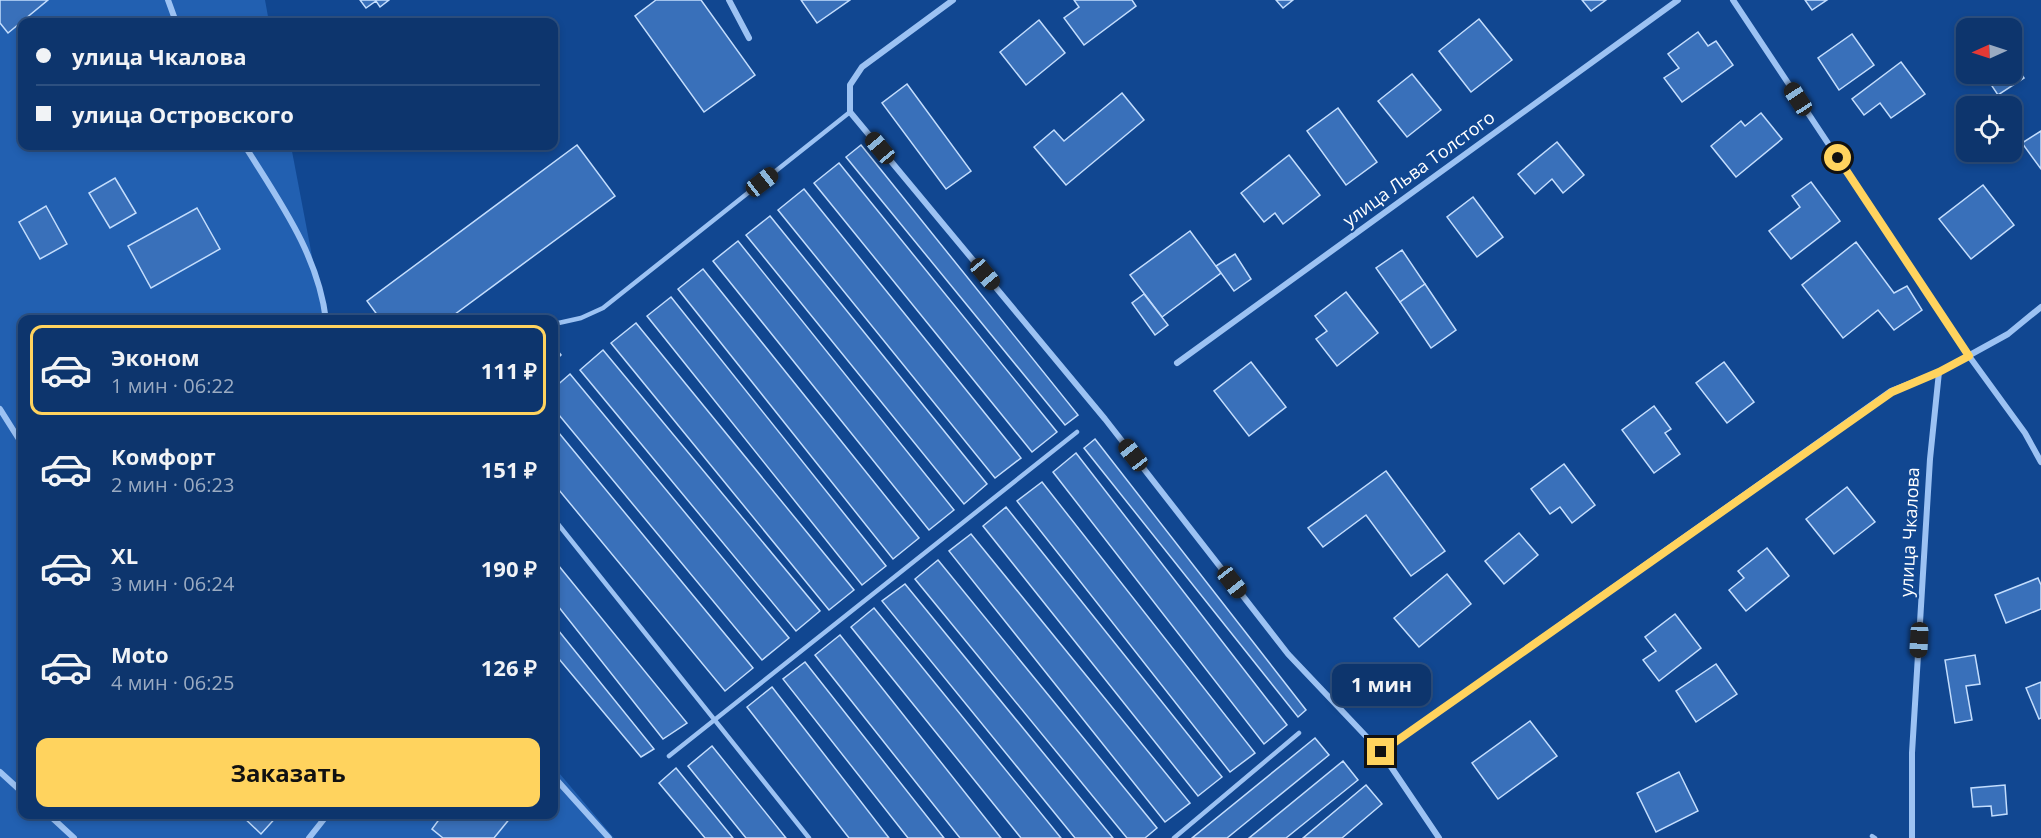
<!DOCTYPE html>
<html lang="ru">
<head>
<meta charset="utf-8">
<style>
  :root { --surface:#0d356d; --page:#1b4075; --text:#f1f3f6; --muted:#9aabc2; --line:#2d5080; --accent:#ffd35e }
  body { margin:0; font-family:"Open Sans",sans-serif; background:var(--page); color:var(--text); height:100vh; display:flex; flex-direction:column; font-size:22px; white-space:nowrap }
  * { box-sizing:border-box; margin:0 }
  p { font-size:20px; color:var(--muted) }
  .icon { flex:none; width:33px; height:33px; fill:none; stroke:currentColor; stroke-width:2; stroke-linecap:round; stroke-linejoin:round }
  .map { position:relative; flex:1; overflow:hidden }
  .panel { position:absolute; left:18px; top:315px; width:540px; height:504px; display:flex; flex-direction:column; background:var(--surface); border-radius:12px; box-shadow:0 3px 9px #0003,0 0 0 2px var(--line) }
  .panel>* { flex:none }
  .hud { position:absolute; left:18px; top:18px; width:540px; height:132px; border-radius:12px; box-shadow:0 3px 9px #0003,0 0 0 2px var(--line); display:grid; align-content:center; height:132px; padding:0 18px; background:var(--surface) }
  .needle { width:39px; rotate:267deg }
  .fabs { position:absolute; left:1956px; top:18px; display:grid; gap:12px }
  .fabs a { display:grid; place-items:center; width:66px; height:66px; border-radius:12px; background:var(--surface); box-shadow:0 3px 9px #0003,0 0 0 2px var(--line); font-size:30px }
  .end { position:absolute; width:27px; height:27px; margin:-14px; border:8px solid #ffd35e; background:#111; box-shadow:0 0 0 3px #111 }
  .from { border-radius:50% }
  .bubble { position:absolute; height:42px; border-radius:12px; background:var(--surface); box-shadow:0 3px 9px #0003,0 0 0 2px var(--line); font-size:20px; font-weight:700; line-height:42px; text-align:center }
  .car { position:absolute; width:18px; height:36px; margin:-18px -9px; border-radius:8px; box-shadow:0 0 4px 2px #0007; background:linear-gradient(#222 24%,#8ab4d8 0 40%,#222 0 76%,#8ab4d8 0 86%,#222 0) }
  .hud b { display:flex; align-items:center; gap:21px; height:57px; font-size:22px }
  .hud b+b { border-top:2px solid var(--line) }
  .hud i { width:15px; height:15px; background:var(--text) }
  ul { padding:10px 0 0; list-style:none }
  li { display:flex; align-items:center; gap:18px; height:90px; margin:0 12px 9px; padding:0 6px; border:3px solid transparent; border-radius:12px }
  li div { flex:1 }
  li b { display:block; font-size:22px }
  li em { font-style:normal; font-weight:700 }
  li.current { border-color:var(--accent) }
  li>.icon { width:54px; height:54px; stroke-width:1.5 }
  .button { display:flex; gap:12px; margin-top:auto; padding:12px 18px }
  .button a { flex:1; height:69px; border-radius:12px; background:var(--accent); color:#111; font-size:24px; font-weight:700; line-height:69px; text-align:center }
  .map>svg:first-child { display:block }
  .green { fill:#2260b1 }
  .building { fill:#3970ba; stroke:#c3ddfd; stroke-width:1.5 }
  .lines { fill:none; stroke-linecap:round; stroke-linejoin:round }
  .lane { stroke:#9cc2f3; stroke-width:4.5 }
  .street { stroke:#9cc2f3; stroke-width:6 }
  .route { stroke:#ffd35e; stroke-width:8 }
  .labels { text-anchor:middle; stroke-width:4.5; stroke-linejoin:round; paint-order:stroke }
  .street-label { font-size:18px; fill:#fff; stroke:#114791 }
</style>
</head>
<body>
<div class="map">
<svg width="2041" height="838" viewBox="0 0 2041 838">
  <rect width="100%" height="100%" fill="#114791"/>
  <polygon class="green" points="0,0 265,0 269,22 22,22 22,146 291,146 324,319 22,320 22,814 554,814 554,767 614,838 0,838"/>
  <g class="building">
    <polygon points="0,0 48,0 8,33 0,23"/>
    <polygon points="360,0 389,0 380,7 376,1 366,8"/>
    <polygon points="656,0 701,0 755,75 704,112 635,16"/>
    <polygon points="801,0 850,0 817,23"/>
    <polygon points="1074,0 1132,0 1136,6 1084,45 1064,18 1079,7"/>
    <polygon points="1276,0 1293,0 1283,8"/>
    <polygon points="1582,0 1606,0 1591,11"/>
    <polygon points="1805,0 1827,0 1812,10"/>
    <polygon points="1479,19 1512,60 1471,92 1439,51"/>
    <polygon points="1039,20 1065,53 1026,85 1000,52"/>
    <polygon points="1698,32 1708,46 1716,41 1733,65 1682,102 1664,78 1679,68 1668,54"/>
    <polygon points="1852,34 1874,65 1839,90 1818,58"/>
    <polygon points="2012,59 2024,78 1998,95 1984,74 2012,74"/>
    <polygon points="1901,62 1925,94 1891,118 1880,103 1864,115 1852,99"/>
    <polygon points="1412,74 1441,110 1407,137 1378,101"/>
    <polygon points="907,84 971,171 946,189 882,103"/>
    <polygon points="1122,93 1144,120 1066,185 1034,147 1054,130 1064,141"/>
    <polygon points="1338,108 1377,162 1346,185 1307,131"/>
    <polygon points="1761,113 1782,139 1736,177 1711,146 1741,121 1745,126"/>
    <polygon points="2041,131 2041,169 2022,143"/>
    <polygon points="1557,142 1584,175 1563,193 1552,179 1535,194 1518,174"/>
    <polygon points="577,145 615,196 447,320 381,320 367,301"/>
    <polygon points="861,145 1078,415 1065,425 846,157"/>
    <polygon points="1289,155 1320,195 1283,224 1275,213 1264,222 1241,193"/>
    <polygon points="839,163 1057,432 1032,452 814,183"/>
    <polygon points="115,178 136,213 110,228 89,193"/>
    <polygon points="1811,182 1840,221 1791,259 1769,231 1800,207 1792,196"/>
    <polygon points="1983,185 2014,225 1971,259 1939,219"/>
    <polygon points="804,189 1021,458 995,478 778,210"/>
    <polygon points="1473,197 1503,237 1477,257 1447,217"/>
    <polygon points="46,206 67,244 40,259 19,222"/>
    <polygon points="197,208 220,249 151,288 128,246"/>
    <polygon points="770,216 987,484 964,504 746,235"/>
    <polygon points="1190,231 1221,273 1162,317 1130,275"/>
    <polygon points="738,241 954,510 929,530 713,261"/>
    <polygon points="1856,242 1894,293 1907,286 1922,310 1894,330 1878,310 1843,338 1802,285"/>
    <polygon points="1402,250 1425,284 1400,302 1376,268"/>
    <polygon points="1235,254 1251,279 1234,291 1216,266"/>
    <polygon points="703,269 919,538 893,559 678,289"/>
    <polygon points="1425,284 1456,330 1431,348 1400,302"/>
    <polygon points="1346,292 1378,333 1337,366 1316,339 1327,331 1315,316"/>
    <polygon points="1144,294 1168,325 1155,335 1132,303"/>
    <polygon points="671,297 886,566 862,585 647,316"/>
    <polygon points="636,323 854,590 829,610 611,343"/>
    <polygon points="554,346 561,355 554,362"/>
    <polygon points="603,350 820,611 796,631 580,370"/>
    <polygon points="1251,362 1286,407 1249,436 1214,391"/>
    <polygon points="1724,362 1754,402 1727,423 1696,383"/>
    <polygon points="570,374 789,638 762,660 554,409 554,388"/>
    <polygon points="1654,406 1671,429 1665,433 1680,454 1654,473 1622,430"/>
    <polygon points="554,427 753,668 725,691 554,484"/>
    <polygon points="1095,439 1306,710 1298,717 1084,448"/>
    <polygon points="1076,453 1287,725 1264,744 1053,472"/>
    <polygon points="1564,464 1595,505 1572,523 1560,507 1550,514 1531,489"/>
    <polygon points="1386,471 1445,551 1411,576 1366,515 1323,547 1308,528"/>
    <polygon points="1042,482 1255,753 1230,772 1017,501"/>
    <polygon points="1847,487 1875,522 1834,554 1806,519"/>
    <polygon points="1006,507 1222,777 1198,796 983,526"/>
    <polygon points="1519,533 1538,555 1504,584 1485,561"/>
    <polygon points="971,534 1190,803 1165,822 949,551"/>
    <polygon points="1767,548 1789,576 1746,611 1729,590 1744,578 1738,571"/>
    <polygon points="554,560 687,723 663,739 554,601"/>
    <polygon points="938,560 1157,828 1145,838 1127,838 915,579"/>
    <polygon points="1447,574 1471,604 1419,647 1394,618"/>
    <polygon points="2038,578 2041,585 2041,609 2006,623 1995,595"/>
    <polygon points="905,584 1113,838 1075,838 882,601"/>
    <polygon points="874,608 1061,838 1021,838 851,627"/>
    <polygon points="1675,614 1701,648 1659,681 1643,660 1656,651 1645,637"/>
    <polygon points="554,625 654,749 641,757 554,653"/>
    <polygon points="840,635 1001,838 960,838 815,655"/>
    <polygon points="1975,655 1980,684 1966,686 1972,720 1955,723 1945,660"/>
    <polygon points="805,662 944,838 908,838 783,679"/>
    <polygon points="1716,664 1737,694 1696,722 1676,691"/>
    <polygon points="2041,682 2041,718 2039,719 2026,688"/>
    <polygon points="772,687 889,838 849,838 747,707"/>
    <polygon points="1530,721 1557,756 1498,799 1472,763"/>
    <polygon points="1315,738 1329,755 1227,838 1192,838"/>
    <polygon points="712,746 786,838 746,838 688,766"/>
    <polygon points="1343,761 1358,780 1286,838 1249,838"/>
    <polygon points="676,768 733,838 705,838 659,783"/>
    <polygon points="1679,772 1698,811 1656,832 1637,793"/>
    <polygon points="1366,785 1382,804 1342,838 1303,838"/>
    <polygon points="2005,785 2007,814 1992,816 1991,806 1973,807 1971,788"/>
    <polygon points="240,814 279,814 261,834"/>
    <polygon points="443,814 507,814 511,817 494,838 443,838 432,829"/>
  </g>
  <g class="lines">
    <g class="lane">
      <polyline points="554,324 581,318 603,308 850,112"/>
      <polyline points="554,519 809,838"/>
      <polyline points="669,756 1077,432"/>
      <polyline points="1872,836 1875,838"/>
      <polyline points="1174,838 1299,733"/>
    </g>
    <g class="street">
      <polyline points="168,0 176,22"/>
      <polyline points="729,0 749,38"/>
      <polyline points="953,0 862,67 850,85 850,112 1105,419 1288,654 1381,752 1439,838"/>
      <polyline points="1733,0 1969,356 2025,433 2041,462"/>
      <path d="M 245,146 C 279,201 318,254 326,320"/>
      <polyline points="1177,363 1678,0"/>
      <polyline points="0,409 22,444"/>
      <polyline points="1381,752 1891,391 1939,372 2008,334 2041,307"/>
      <polyline points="0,772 22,792"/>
      <polyline points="554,777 609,838"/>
      <polyline points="48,814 74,838"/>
      <polyline points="309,838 328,814"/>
      <polyline points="1912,838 1912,753 1930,459 1939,372"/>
    </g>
  </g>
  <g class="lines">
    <polyline class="route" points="1381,752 1892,392 1939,372 1969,356 1838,158"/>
  </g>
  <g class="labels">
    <g class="street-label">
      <text transform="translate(1419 169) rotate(-36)" y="6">улица Льва Толстого</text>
      <text transform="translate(1910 532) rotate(-87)" y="6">улица Чкалова</text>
    </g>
  </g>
</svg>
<div class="fabs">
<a><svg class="needle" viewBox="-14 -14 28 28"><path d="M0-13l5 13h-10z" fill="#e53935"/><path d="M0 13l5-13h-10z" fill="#9aabc2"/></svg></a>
<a><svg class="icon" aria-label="locate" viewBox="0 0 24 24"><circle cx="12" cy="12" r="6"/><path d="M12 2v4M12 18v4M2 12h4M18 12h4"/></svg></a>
</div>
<i class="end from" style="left:1838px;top:158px"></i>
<i class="end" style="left:1381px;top:752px"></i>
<div class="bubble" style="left:1332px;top:664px;width:99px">1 мин</div>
<i class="car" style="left:1798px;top:99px;rotate:327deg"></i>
<i class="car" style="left:880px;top:148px;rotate:320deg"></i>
<i class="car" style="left:762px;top:182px;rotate:52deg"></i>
<i class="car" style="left:985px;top:274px;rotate:140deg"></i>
<i class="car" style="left:1133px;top:455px;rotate:322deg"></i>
<i class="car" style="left:1232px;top:582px;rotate:142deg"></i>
<i class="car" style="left:1919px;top:640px;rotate:183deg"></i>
<div class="hud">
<b><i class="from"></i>улица Чкалова</b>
<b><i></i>улица Островского</b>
</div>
<section class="panel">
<ul>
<li class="current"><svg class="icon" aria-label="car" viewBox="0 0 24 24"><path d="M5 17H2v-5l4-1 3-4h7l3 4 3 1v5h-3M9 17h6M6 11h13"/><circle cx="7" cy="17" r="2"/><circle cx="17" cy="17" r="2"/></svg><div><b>Эконом</b><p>1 мин · 06:22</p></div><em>111 ₽</em></li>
<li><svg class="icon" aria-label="car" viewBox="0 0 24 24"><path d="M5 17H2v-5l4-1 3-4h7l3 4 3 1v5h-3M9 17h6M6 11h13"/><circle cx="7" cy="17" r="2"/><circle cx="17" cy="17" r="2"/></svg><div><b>Комфорт</b><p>2 мин · 06:23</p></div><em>151 ₽</em></li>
<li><svg class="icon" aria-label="car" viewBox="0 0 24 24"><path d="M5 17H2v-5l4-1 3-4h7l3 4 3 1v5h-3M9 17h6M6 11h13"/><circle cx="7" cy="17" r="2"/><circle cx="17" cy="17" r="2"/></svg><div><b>XL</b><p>3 мин · 06:24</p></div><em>190 ₽</em></li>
<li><svg class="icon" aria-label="car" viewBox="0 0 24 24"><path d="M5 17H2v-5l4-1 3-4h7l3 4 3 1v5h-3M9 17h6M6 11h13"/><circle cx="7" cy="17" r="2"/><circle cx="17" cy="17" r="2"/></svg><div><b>Moto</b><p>4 мин · 06:25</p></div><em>126 ₽</em></li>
</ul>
<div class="button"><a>Заказать</a></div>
</section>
</div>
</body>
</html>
